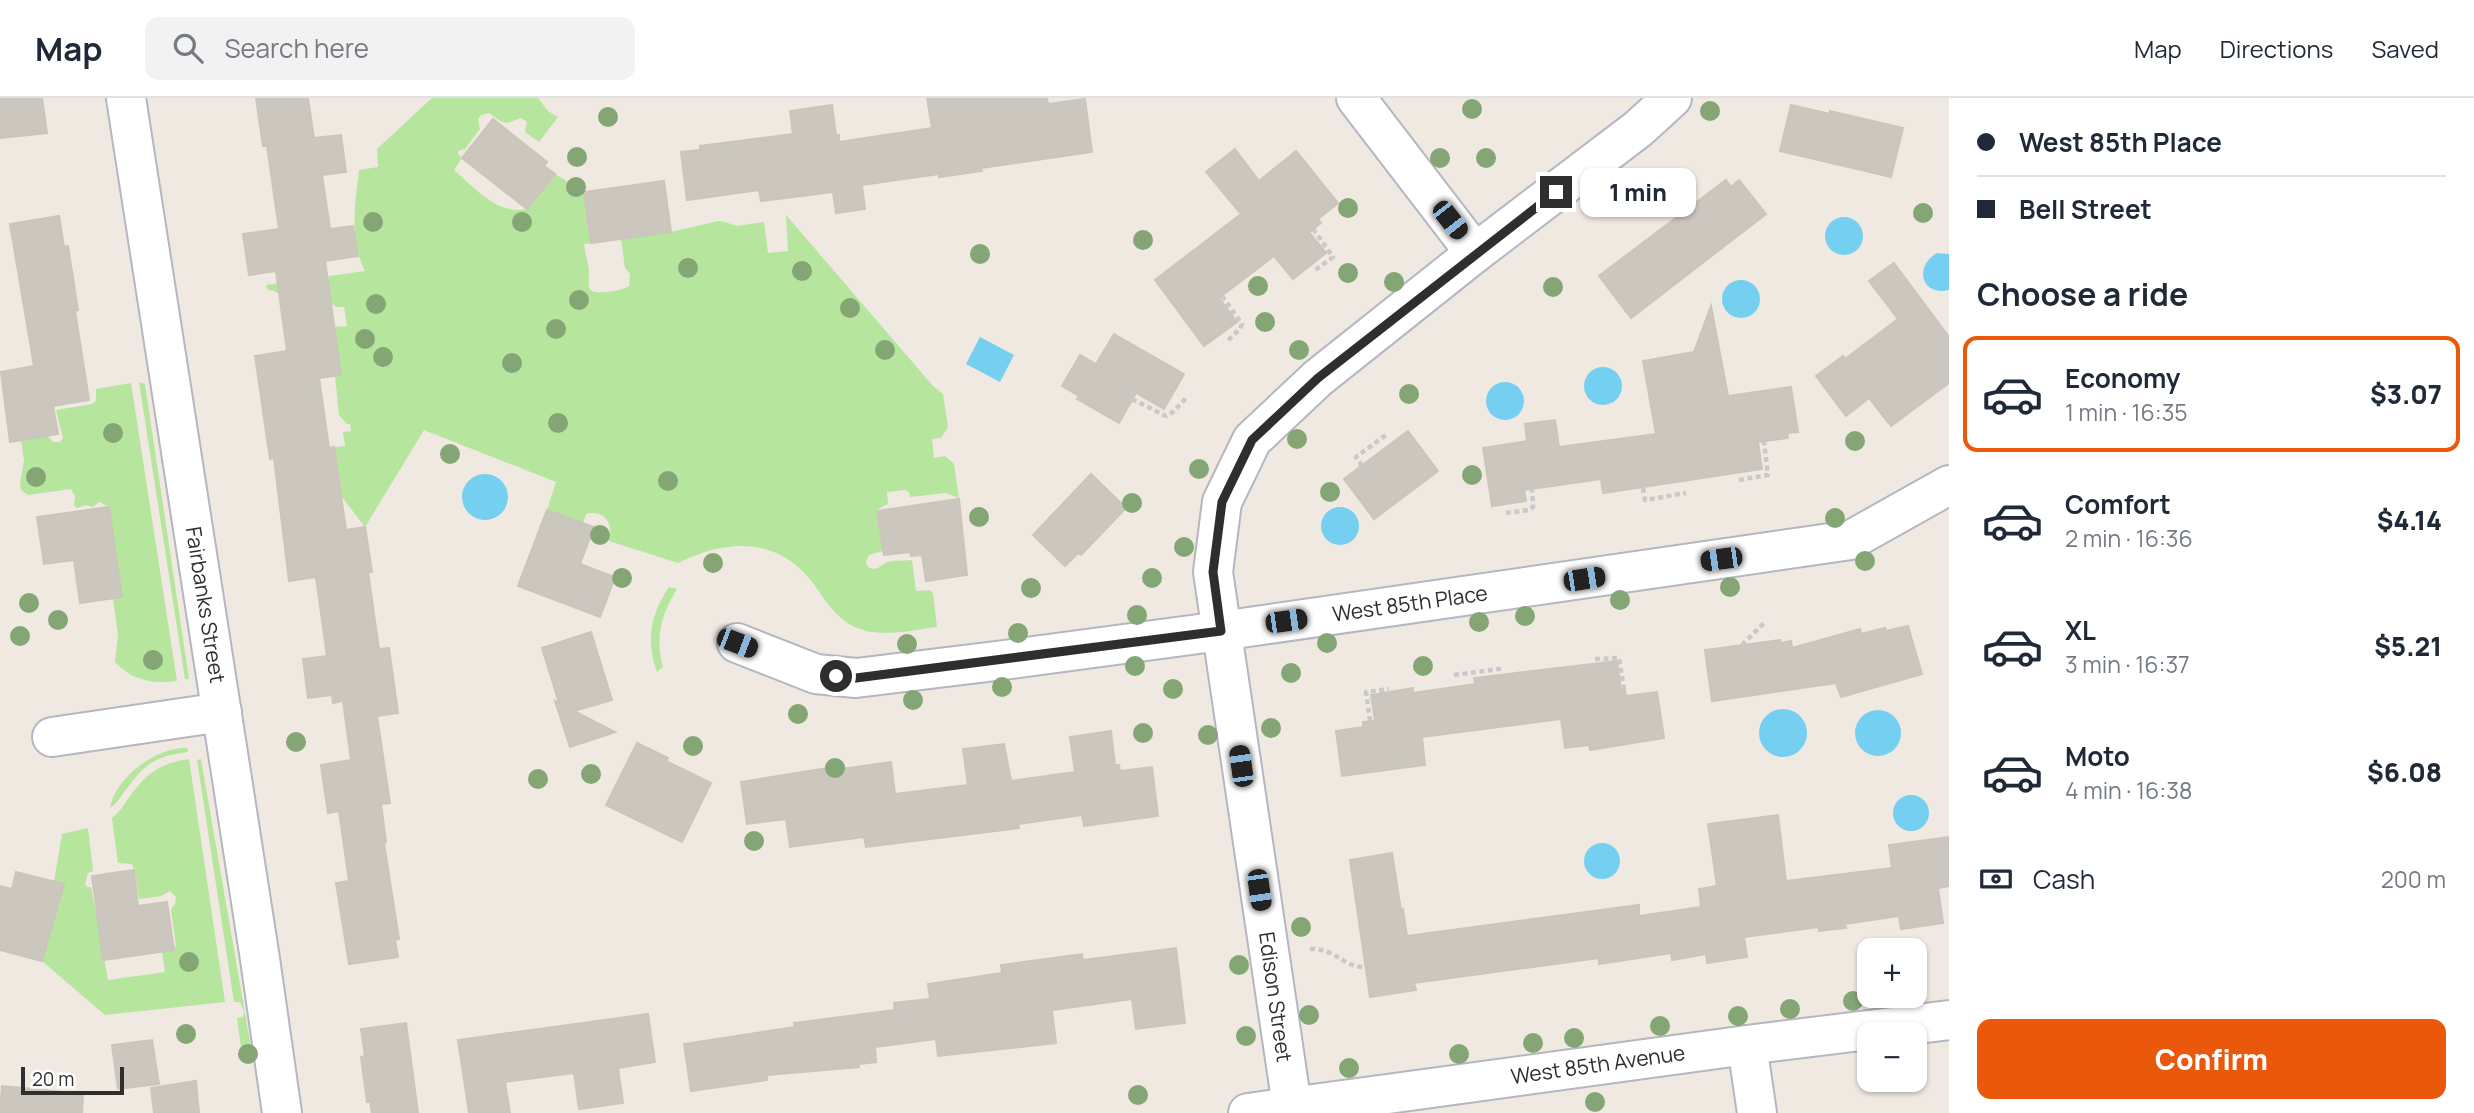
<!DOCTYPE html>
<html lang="en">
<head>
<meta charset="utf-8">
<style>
  :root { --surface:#fff; --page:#f2f2f3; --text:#1f2937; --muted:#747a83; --line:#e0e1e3; --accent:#ea580c }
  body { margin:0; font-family:Manrope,sans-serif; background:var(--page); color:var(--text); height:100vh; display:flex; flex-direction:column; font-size:26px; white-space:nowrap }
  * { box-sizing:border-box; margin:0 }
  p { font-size:23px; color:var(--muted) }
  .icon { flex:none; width:38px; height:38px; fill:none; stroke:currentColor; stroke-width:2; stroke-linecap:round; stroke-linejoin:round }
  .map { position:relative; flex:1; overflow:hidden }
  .drawer { display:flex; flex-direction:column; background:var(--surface); width:525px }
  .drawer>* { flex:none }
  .top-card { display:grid; align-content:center; height:154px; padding:0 28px; background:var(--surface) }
  .controls { position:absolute; left:1857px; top:840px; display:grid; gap:14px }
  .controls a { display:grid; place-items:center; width:70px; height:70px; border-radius:14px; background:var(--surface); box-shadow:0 2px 5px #0004; font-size:35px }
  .scale { position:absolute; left:21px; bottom:18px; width:103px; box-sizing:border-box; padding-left:7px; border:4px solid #2e2e2e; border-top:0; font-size:19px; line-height:24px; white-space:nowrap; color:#2e2e2e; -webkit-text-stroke:5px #fff; paint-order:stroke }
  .end { position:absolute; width:32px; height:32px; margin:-16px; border:9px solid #2e2e2e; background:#fff; box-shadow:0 0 0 4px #fff }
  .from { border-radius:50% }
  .bubble { position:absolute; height:49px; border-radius:14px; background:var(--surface); box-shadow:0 2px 5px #0004; font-size:23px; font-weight:800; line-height:49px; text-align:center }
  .car { position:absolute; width:21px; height:42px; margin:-21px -10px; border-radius:9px; box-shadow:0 0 5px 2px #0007; background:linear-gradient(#222 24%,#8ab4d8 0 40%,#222 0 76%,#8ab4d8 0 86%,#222 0) }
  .top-card b { display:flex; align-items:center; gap:24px; height:66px; font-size:26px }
  .top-card b+b { border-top:2px solid var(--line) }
  .top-card i { width:18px; height:18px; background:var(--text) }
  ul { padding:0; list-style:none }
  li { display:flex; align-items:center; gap:21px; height:116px; margin:0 14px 10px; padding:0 14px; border:4px solid transparent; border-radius:14px }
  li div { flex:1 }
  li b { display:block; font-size:26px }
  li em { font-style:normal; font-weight:800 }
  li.current { border-color:var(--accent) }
  li>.icon { width:63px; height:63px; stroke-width:1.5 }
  h2 { padding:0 28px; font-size:32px; line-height:84px }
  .pay { display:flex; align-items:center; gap:18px; height:77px; padding:0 28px; font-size:26px }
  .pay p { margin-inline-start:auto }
  .button { display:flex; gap:14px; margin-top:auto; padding:14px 28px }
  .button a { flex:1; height:80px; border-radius:14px; background:var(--accent); color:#fff; font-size:28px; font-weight:800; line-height:80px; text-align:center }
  header { display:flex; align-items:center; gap:42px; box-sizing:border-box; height:98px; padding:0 35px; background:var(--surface); border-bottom:2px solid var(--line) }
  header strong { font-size:33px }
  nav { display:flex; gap:38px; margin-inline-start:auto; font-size:24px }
  .search { width:490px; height:63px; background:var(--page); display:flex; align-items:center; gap:18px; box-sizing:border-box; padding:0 24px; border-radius:14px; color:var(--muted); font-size:26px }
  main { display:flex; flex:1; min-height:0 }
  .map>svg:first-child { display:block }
  .green { fill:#b6e59e }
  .water { fill:#75cff0 }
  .building { fill:#cbc7bf; stroke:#cbc5ba; stroke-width:2 }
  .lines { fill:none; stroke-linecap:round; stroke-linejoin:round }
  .minor-casing { stroke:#b4b7c1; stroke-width:42 }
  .path { stroke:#c9c9c9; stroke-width:4.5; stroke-dasharray:5 3.5; stroke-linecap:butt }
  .minor { stroke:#fff; stroke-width:38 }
  .tree { fill:#84a574 }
  .route { stroke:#2e2e2e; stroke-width:9 }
  .labels { text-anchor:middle; stroke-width:6; stroke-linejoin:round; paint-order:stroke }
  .street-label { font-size:21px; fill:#2e2e2e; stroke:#fff }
</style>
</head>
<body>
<header>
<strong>Map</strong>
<div class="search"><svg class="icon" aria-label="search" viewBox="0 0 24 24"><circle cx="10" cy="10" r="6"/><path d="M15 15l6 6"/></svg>Search here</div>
<nav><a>Map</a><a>Directions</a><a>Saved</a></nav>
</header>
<main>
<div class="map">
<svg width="1949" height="1015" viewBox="0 0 1949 1015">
  <rect width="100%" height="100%" fill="#efe9e1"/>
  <g class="green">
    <path d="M 432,0 L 538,0 L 548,13 L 558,19 L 539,44 L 525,34 L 527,24 L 521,20 L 507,25 L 500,23 L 489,15 L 481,17 L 478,21 L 480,31 L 465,51 L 458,53 L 458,56 L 462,60 L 454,72 C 476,91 497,117 527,111 L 555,76 L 584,94 L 591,145 L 584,146 C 585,155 589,166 589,175 C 588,191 587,196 607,194 C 615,193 622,192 629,188 L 630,176 L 625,170 L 621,140 L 671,134 L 718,123 L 725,124 L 737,128 L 764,124 L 768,155 L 788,153 L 786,117 L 933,288 L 943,296 L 948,329 L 941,340 L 932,341 L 934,360 L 945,358 L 954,366 L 959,400 L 946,395 L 910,399 L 909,394 L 905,392 L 887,394 L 888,406 L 876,412 L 883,453 L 869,457 L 866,463 L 868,469 C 879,474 879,467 888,464 C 895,462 905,463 912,462 L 916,493 L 930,492 L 933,495 L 937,529 C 913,532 886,539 863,532 C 838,525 827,504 813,485 C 777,438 727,441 678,465 L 609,443 C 614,425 604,411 586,416 L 583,425 L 547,412 L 556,384 L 424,332 L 365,429 L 341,398 L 334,349 L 345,348 L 343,334 L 351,333 L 350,326 L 347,326 L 339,317 L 335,278 L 341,277 L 334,229 L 347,228 L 344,209 L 336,209 C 324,198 300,202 284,198 C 276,196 276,192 268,192 L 266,187 L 365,173 C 349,140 355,107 359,72 L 378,69 L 377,51 Z"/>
    <polygon points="139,284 145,286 189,581 185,581"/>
    <path d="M 131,285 L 177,583 C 152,586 133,583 115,564 L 118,537 L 113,500 L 122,498 L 109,409 L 99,404 L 93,409 L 86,407 L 77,410 L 74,407 L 75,398 L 71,391 L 28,397 L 21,392 L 20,385 L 24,363 L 21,342 L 48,338 L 53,344 L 60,344 L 63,340 L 56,312 L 92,306 L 96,303 L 96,291 Z"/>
    <path d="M 669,489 L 677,491 C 661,517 655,539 663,569 L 657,574 C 646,541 650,518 669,489 Z"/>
    <path d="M 187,650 L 188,654 C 158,658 146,664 128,689 C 122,696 118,705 110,710 C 115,680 157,648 187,650 Z"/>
    <path d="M 189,661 L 225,904 L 105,917 L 42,863 L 61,798 L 54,784 L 62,736 L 88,730 L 93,773 L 88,775 L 85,786 L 87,789 L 91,789 L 108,882 L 165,874 L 162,854 L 174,852 L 173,849 L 176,848 L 171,811 L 175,806 L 176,799 L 170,793 L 161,798 L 139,801 L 135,773 L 132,766 L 118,765 L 112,720 C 122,712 126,703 133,694 C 150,672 163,665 189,661 Z"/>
    <polygon points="201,661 253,961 243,965 237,920 243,919 244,913 240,904 234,904 197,662"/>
  </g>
  <g class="water">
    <circle cx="1844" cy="138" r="19"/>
    <path d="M 1937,155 L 1949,156 L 1949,192 C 1922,199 1913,169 1937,155 Z"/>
    <circle cx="1741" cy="201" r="19"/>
    <polygon points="980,239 1014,257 1000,284 966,266"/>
    <circle cx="1603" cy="288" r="19"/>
    <circle cx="1505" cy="303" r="19"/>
    <circle cx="485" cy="399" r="23"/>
    <circle cx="1340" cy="428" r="19"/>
    <circle cx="1783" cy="635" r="24"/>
    <circle cx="1878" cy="635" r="23"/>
    <circle cx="1911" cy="715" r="18"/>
    <circle cx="1602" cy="763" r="18"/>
  </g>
  <g class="building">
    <polygon points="0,0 42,0 47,35 0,40"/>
    <polygon points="256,0 308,0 314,40 341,37 346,74 322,77 330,131 353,128 358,158 325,163 341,277 319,280 329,350 334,349 346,432 365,429 372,474 368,474 379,551 389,550 398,615 377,618 390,705 381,706 386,744 384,745 399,841 395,842 398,859 349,866 336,785 349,783 339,713 328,715 321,667 351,662 343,603 333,605 332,597 308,600 303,561 327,558 316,479 289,483 274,360 270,361 255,258 287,253 276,173 249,177 243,136 279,131 267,48 263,48"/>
    <polygon points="927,0 1047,0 1048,6 1085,1 1092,54 981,70 982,73 939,79 939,76 862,87 865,111 836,115 833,94 761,103 759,92 687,102 681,54 700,52 700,48 793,36 790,13 832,7 836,37 839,37 839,44 932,30"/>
    <polygon points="1791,7 1830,16 1830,13 1903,30 1891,79 1780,53"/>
    <polygon points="493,21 547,64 544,68 555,76 527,111 462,60"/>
    <polygon points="1235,51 1259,83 1296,53 1338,105 1318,121 1321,125 1309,134 1326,155 1293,181 1274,158 1219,200 1237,224 1204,248 1155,182 1241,116 1206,74"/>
    <polygon points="1726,82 1731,89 1739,82 1766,116 1631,220 1599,178"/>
    <polygon points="664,83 671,134 591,145 584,94"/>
    <polygon points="59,118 64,149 68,148 78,212 75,213 89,302 53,308 58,336 10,344 1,274 34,268 10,126"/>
    <polygon points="1894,165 1949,239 1949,285 1891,328 1869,300 1846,318 1816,278 1843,258 1845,261 1898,221 1869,183"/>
    <polygon points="1711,208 1728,298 1791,289 1798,334 1787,335 1788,340 1758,344 1762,371 1603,395 1601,381 1524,392 1526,403 1492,408 1483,350 1527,343 1525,326 1555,322 1559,349 1656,336 1643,263 1694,254"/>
    <polygon points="1114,236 1184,276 1164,311 1136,295 1119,325 1077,301 1079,298 1062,288 1080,257 1096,266"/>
    <polygon points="1408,333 1438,373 1374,421 1344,381"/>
    <polygon points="1091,376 1126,410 1081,457 1078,455 1065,468 1033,437"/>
    <polygon points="959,401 967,477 926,483 922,457 911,458 910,454 884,457 877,413"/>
    <polygon points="109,409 122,499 80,505 74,462 44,466 37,419"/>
    <polygon points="547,412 594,429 580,466 615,479 600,519 518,488"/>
    <polygon points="1908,528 1922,576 1841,599 1836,585 1712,603 1705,552 1780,542 1780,545 1791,543 1792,550 1860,531 1861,536 1885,530 1886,533"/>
    <polygon points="591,534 612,602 574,613 615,634 570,649 555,603 559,605 542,550"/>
    <polygon points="1617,563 1621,593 1625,592 1626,598 1657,594 1664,640 1590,652 1589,647 1565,650 1561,621 1422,639 1425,667 1342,678 1336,633 1363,629 1363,624 1375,623 1371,597 1413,590 1413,595 1475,586 1474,580"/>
    <polygon points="1111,633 1115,667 1119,667 1120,673 1152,669 1158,718 1084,728 1082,717 1018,726 1019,730 866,749 864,739 790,749 786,721 747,726 741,684 827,670 828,673 891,664 895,696 968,687 963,651 1004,646 1011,683 1075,674 1070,639"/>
    <polygon points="637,645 668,660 666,663 711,685 682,744 606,707"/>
    <polygon points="1778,717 1786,783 1892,770 1889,747 1949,739 1949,788 1938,790 1943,825 1901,831 1899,818 1845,826 1846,830 1819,833 1818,829 1744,839 1747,859 1707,865 1706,856 1672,862 1671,855 1599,866 1599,860 1414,885 1416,892 1370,899 1350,762 1392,755 1401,812 1403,811 1407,838 1639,807 1639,818 1701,809 1699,791 1717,788 1708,726"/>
    <polygon points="134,772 138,808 167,804 174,852 103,862 92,778"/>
    <polygon points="16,774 64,786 42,863 0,852 0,788 12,791"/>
    <polygon points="1176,850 1185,925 1136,931 1132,901 1052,912 1056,945 938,958 936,941 875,949 876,964 859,966 859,969 767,977 767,982 691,993 684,946 795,929 794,925 895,912 894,905 930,901 928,886 1002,875 1001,867 1082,856 1083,862"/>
    <polygon points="648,916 655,964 618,970 623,1005 579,1011 574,975 505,984 510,1015 469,1015 458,942"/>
    <polygon points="406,925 418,1015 372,1015 370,1004 367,1004 361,959 365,958 361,931"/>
    <polygon points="152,942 159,986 118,991 112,947"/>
    <polygon points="196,983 199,1015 154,1015 151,990"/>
    <polygon points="2,988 83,996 82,1015 0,1015"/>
  </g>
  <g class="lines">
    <g class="minor-casing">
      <g id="minor">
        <polyline points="126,0 260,861 282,1015"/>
        <polyline points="1356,0 1475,155"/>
        <polyline points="737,545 816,576 856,580 996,563 1221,533 1851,442 1949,387"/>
        <polyline points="52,639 222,614"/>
        <polyline points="1747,947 1757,1015"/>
        <polyline points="1248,1015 1747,947 1949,922"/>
        <polyline points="1293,1015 1213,474 1222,404 1252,342 1318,280 1475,155 1638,31 1672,0"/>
      </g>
    </g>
    <g class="path">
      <polyline points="1313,131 1333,159 1314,173"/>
      <polyline points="1222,198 1242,226 1240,231 1226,244"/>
      <polyline points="1132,301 1166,318 1173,314 1186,300"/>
      <polyline points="1362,368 1356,359 1386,337"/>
      <polyline points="1739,382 1768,377 1764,344"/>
      <polyline points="1643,390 1645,402 1686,395"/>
      <polyline points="1506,415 1529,412 1533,409 1532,390"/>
      <polyline points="1742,547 1766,523"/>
      <polyline points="1595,561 1619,560 1624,592"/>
      <polyline points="1454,577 1499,571 1499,577"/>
      <polyline points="1370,623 1366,594 1389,591"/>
      <path d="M 1310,851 C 1336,850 1344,870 1365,869"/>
    </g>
    <use href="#minor" class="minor"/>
  </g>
  <g class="tree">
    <circle cx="1472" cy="11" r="10"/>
    <circle cx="1710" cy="13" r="10"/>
    <circle cx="608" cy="19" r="10"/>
    <circle cx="577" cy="59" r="10"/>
    <circle cx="1440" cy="60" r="10"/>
    <circle cx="1486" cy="60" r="10"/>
    <circle cx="576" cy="89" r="10"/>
    <circle cx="1348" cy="110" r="10"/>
    <circle cx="1923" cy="115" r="10"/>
    <circle cx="373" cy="124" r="10"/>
    <circle cx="522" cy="124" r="10"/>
    <circle cx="1143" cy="142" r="10"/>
    <circle cx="980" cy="156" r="10"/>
    <circle cx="688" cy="170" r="10"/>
    <circle cx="802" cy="173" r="10"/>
    <circle cx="1348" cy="175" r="10"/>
    <circle cx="1394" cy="184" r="10"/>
    <circle cx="1258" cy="188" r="10"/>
    <circle cx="1553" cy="189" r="10"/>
    <circle cx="579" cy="202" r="10"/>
    <circle cx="376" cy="206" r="10"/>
    <circle cx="850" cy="210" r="10"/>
    <circle cx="1265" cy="224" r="10"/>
    <circle cx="556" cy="231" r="10"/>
    <circle cx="365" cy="241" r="10"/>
    <circle cx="885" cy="252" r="10"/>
    <circle cx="1299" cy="252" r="10"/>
    <circle cx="383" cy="259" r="10"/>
    <circle cx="512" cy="265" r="10"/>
    <circle cx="1409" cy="296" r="10"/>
    <circle cx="558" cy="325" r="10"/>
    <circle cx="113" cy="335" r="10"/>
    <circle cx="1297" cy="341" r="10"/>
    <circle cx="1855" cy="343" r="10"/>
    <circle cx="450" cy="356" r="10"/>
    <circle cx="1199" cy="371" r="10"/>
    <circle cx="1472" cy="377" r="10"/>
    <circle cx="36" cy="379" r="10"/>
    <circle cx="668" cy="383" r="10"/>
    <circle cx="1330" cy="394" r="10"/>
    <circle cx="1132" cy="405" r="10"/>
    <circle cx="979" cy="419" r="10"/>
    <circle cx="1835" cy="420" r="10"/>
    <circle cx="600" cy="437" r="10"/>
    <circle cx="1184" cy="449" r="10"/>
    <circle cx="1865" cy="463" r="10"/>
    <circle cx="713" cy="465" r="10"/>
    <circle cx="622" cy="480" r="10"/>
    <circle cx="1152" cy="480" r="10"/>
    <circle cx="1730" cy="489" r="10"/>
    <circle cx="1031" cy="490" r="10"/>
    <circle cx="1620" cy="502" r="10"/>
    <circle cx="29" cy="505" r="10"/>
    <circle cx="1137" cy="517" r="10"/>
    <circle cx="1525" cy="518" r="10"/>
    <circle cx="58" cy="522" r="10"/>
    <circle cx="1479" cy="524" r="10"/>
    <circle cx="1018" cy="535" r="10"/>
    <circle cx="20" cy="538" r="10"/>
    <circle cx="1327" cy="545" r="10"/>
    <circle cx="907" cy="546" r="10"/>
    <circle cx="153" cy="562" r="10"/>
    <circle cx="1135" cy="568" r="10"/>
    <circle cx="1423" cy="568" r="10"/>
    <circle cx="1291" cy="575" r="10"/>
    <circle cx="1002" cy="589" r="10"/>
    <circle cx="1173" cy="591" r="10"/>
    <circle cx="913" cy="602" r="10"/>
    <circle cx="798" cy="616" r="10"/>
    <circle cx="1271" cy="630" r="10"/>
    <circle cx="1143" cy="635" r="10"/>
    <circle cx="1208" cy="637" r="10"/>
    <circle cx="296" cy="644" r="10"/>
    <circle cx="693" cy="648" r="10"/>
    <circle cx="835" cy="670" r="10"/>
    <circle cx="591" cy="676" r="10"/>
    <circle cx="538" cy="681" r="10"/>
    <circle cx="754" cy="743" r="10"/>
    <circle cx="1301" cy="829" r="10"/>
    <circle cx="189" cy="864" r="10"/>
    <circle cx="1239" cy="867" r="10"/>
    <circle cx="1853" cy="903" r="10"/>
    <circle cx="1790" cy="911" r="10"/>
    <circle cx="1309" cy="917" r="10"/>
    <circle cx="1738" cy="918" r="10"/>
    <circle cx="1660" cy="928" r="10"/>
    <circle cx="186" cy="936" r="10"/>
    <circle cx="1246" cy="938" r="10"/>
    <circle cx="1574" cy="940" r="10"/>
    <circle cx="1533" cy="945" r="10"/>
    <circle cx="248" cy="956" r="10"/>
    <circle cx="1459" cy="956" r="10"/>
    <circle cx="1349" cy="970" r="10"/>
    <circle cx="1138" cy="997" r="10"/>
    <circle cx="1595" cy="1004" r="10"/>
  </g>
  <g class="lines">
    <polyline class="route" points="836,578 856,580 1221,533 1213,474 1222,404 1252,342 1318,280 1556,94"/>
  </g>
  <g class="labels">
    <g class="street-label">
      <text transform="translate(1410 506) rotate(-8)" y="7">West 85th Place</text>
      <text transform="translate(205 507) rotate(81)" y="7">Fairbanks Street</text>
      <text transform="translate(1275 899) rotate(82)" y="7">Edison Street</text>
      <text transform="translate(1598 967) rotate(-8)" y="7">West 85th Avenue</text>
    </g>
  </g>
</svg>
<div class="controls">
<a>+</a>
<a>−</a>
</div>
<div class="scale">20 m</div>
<i class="end from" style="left:836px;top:578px"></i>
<i class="end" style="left:1556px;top:94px"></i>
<div class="bubble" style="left:1580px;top:70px;width:116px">1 min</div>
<i class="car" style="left:1450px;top:122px;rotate:142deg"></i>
<i class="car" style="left:1721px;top:461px;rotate:262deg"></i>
<i class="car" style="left:1584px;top:481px;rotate:81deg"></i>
<i class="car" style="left:1286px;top:523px;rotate:82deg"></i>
<i class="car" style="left:737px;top:545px;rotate:111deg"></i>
<i class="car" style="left:1241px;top:668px;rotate:352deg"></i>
<i class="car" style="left:1259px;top:792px;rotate:172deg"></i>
</div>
<section class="drawer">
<div class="top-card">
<b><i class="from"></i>West 85th Place</b>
<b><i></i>Bell Street</b>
</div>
<h2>Choose a ride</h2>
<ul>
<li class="current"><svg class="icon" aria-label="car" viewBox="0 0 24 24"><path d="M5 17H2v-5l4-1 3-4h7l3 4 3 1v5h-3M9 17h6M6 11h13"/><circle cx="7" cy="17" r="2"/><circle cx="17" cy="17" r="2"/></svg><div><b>Economy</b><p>1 min · 16:35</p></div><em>$3.07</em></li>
<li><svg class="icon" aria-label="car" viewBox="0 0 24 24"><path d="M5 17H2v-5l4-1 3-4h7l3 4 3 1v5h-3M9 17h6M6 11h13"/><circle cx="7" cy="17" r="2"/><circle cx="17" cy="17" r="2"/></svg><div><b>Comfort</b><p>2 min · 16:36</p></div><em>$4.14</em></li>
<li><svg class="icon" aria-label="car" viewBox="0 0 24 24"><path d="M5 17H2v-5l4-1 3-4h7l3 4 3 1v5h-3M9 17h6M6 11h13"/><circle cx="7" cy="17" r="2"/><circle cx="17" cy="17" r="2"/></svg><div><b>XL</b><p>3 min · 16:37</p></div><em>$5.21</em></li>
<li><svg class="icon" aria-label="car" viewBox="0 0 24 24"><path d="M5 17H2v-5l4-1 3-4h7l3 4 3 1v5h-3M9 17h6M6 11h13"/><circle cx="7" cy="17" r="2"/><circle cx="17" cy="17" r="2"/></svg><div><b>Moto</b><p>4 min · 16:38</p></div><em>$6.08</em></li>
</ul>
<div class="pay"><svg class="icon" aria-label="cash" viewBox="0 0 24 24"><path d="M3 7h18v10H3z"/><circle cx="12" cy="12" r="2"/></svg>Cash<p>200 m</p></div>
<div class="button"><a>Confirm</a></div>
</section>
</main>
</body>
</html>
